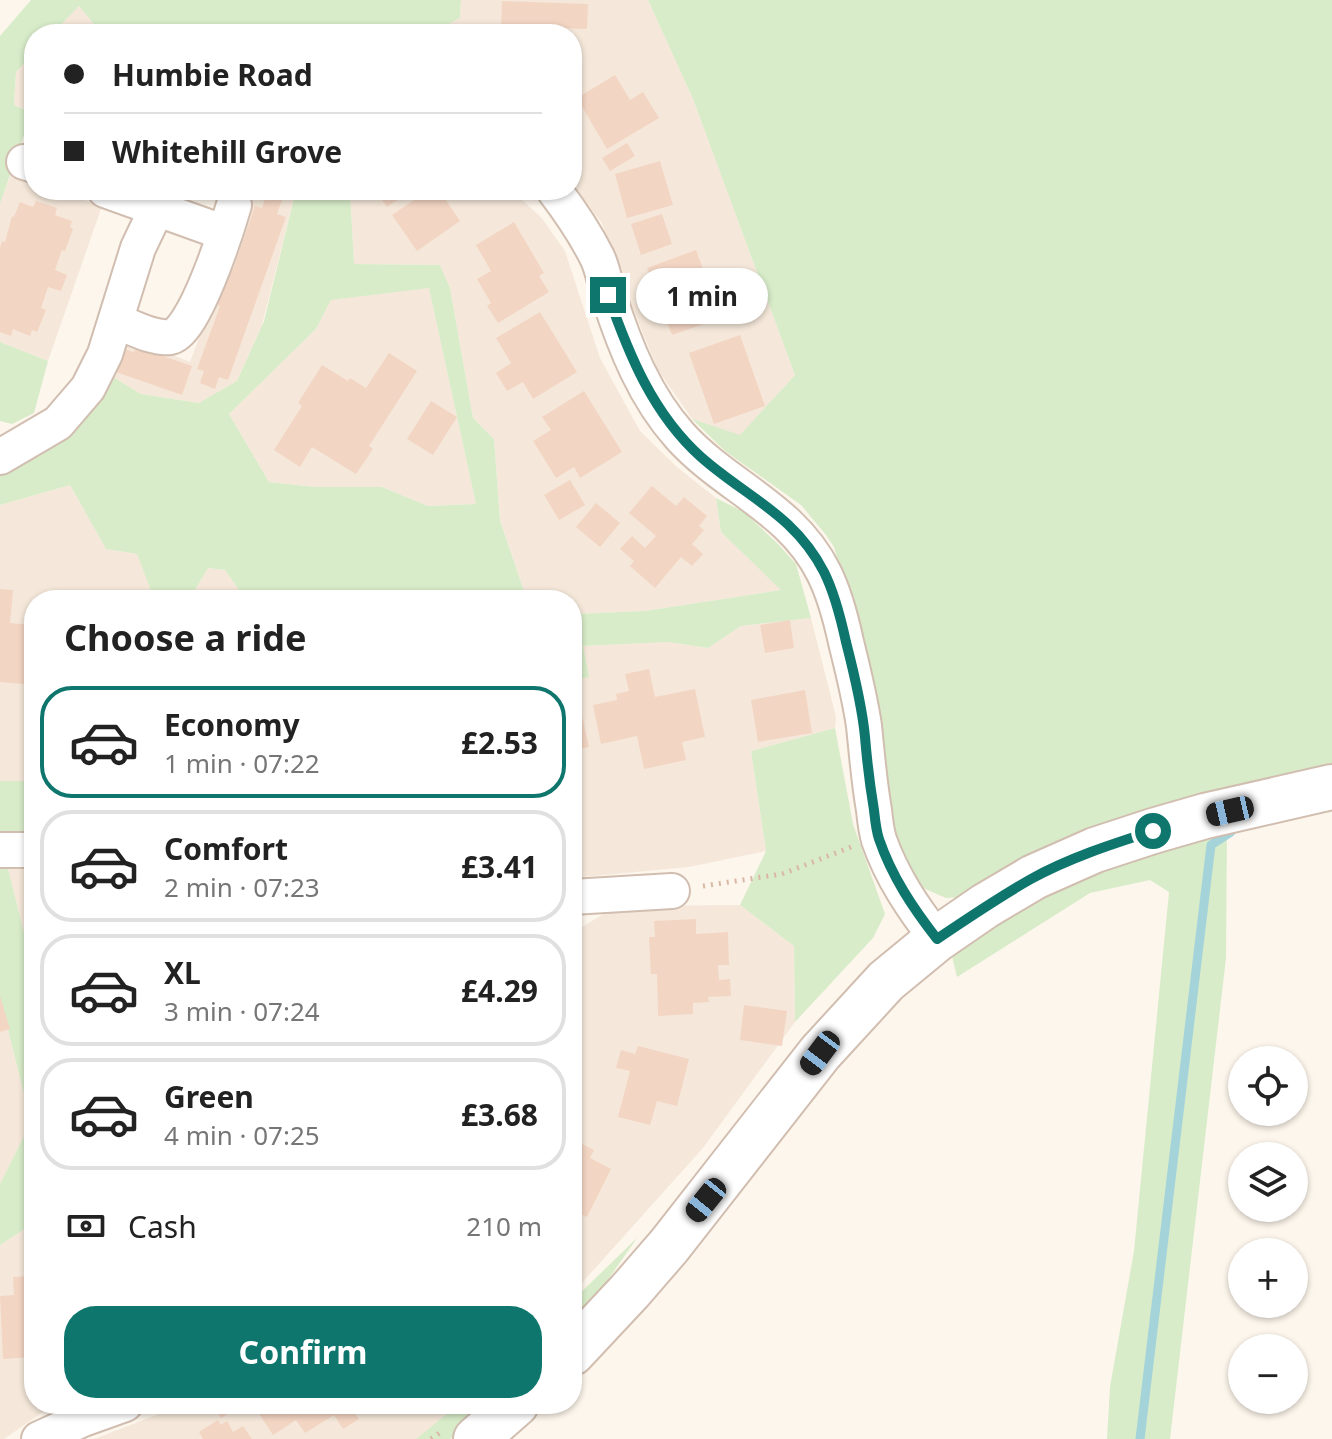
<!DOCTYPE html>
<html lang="en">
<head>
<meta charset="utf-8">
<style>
  :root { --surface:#fff; --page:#f6f6f6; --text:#222; --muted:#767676; --line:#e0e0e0; --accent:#0f766e }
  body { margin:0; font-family:"Noto Sans",sans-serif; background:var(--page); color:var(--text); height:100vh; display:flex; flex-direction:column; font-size:30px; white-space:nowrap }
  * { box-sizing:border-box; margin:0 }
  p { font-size:26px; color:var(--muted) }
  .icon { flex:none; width:44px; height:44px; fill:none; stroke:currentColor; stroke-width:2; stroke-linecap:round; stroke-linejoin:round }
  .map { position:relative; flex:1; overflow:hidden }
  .panel { position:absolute; left:24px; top:590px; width:558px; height:824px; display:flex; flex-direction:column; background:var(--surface); border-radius:32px; box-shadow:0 2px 6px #0004 }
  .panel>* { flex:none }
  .banner { position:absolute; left:24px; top:24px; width:558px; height:176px; border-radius:32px; box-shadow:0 2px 6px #0004; display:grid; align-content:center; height:176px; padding:0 40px; background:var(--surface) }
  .controls { position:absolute; left:1228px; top:1046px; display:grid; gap:16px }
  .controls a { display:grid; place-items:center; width:80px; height:80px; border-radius:50%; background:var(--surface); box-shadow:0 2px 6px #0004; font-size:40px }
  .end { position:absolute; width:36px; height:36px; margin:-18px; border:10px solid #0f766e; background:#fff; box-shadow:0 0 0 4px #fff }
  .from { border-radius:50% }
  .bubble { position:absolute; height:56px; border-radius:28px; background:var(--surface); box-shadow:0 2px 6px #0004; font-size:26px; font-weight:700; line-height:56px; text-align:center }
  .car { position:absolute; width:24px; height:48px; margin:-24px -12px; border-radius:10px; box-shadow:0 0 6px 2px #0007; background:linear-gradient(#222 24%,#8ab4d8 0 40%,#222 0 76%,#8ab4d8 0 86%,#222 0) }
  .banner b { display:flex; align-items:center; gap:28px; height:76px; font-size:30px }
  .banner b+b { border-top:2px solid var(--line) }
  .banner i { width:20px; height:20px; background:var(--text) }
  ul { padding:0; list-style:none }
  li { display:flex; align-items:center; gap:24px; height:112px; margin:0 16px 12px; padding:0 24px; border:4px solid var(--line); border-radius:32px }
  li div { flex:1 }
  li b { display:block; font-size:30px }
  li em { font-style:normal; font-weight:700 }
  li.active { border-color:var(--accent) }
  li>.icon { width:72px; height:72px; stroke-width:1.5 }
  h2 { padding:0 40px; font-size:36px; line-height:96px }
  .pay { display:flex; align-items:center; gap:20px; height:88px; padding:0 40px; font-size:30px }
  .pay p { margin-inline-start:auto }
  .button { display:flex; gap:16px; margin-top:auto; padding:16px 40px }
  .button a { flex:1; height:92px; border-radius:32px; background:var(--accent); color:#fff; font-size:32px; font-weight:700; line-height:92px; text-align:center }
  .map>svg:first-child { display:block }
  .residential { fill:#f5e8da }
  .green { fill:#d8ecc9; fill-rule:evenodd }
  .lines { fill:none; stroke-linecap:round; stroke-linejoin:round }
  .stream { stroke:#a5d3da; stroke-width:9 }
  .building { fill:#f3d5c3 }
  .minor-casing { stroke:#d1beb0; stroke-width:38 }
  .tertiary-casing { stroke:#d1beb0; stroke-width:48 }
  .path { stroke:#d9b8a5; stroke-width:5; stroke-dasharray:2 6; stroke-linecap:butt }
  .minor { stroke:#fff; stroke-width:34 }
  .tertiary { stroke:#fff; stroke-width:44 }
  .route { stroke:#0f766e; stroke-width:10 }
</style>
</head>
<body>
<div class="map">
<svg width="1332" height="1439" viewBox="0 0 1332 1439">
  <rect width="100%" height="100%" fill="#fdf6ec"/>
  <g class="residential">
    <polygon points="461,0 648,0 693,99 795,375 740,436 692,419 658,370 628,297 602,223 572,184 572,34 350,34 350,30 434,32 460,18"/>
    <polygon points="79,6 97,28 114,34 52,34"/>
    <polygon points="34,53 34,112 14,105 16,72"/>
    <polygon points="11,174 34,182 34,190 56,190 102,206 48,361 0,342 0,204"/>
    <polygon points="255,190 296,190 262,325 237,381 200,403 141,394 108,374 124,335 190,362"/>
    <polygon points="350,190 488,190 522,200 541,217 565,251 600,358 640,431 677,467 716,498 721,532 782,590 645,611 572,614 572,600 527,600 500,519 494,439 473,418 450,288 440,265 354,264"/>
    <polygon points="429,287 476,504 428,506 382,487 315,487 269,482 229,414 316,329 331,300"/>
    <polygon points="70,485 106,549 137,554 153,595 164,600 34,600 34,781 0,781 0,505"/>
    <polygon points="208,568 225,570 246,600 189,600"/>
    <polygon points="811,618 836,717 835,728 751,751 766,851 689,867 572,878 572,681 588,677 583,646 668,642 708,648 741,626"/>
    <polygon points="6,861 34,861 34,972"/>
    <polygon points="740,905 794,946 795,1022 703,1148 572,1294 572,933 617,906"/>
    <polygon points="0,998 31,1122 0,1184"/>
    <polygon points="34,1223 34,1404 63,1404 43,1412 4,1439 0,1439 0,1245"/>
    <polygon points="176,1404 460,1404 417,1439 94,1439 164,1412"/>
  </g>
  <g class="green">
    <polygon points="31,0 461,0 460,18 434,32 351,30 350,34 114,34 97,28 79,6 52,34 34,34 34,53 16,72 14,105 32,112 0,204 0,36"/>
    <polygon points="648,0 1332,0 1332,772 1101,826 995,874 967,897 946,898 923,888 909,875 893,839 855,622 834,547 826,535 801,505 725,451 692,419 740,435 795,375 693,99"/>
    <path d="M 296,190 L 350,190 L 354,264 L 440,265 L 450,288 L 473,418 L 494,439 L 500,520 L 527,600 L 246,600 L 225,570 L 208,568 L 189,600 L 164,600 L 153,596 L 137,554 L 106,549 L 70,485 L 0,505 L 0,473 L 108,374 L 141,394 L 199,403 L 237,381 L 264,321 ZM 429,288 L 476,504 L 428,506 L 382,487 L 315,487 L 269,482 L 229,414 L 316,329 L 331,300 Z"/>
    <polygon points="0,342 48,361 34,413 12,424 0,421"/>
    <polygon points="716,498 744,512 778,544 796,564 811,618 741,626 708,648 668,642 583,646 589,677 572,681 572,614 645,611 781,590 721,532"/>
    <polygon points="835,728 853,824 885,914 873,938 795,1022 794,946 740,905 766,851 751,751"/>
    <polygon points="0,781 34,781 34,836 0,838"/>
    <polygon points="1227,829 1226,958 1170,1439 1107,1439 1110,1387 1134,1251 1169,892 1150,880 1090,893 957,977 951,952 1067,881"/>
    <polygon points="0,861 6,861 34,972 34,1223 0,1245 0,1184 31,1122 0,998"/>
    <polygon points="637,1238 580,1320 572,1328 572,1301"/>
    <polygon points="459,1404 495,1404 484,1414 450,1439 416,1439"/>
  </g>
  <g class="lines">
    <polyline class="stream" points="1140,1439 1211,845 1231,832"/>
  </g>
  <g class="building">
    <polygon points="502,1 588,4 587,29 558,28 558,34 473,34 473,25 501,26"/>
    <polygon points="615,75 630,100 643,92 659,118 607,149 577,98"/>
    <polygon points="627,143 635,156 610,171 602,158"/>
    <polygon points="660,161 673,205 627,218 615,174"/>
    <polygon points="375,190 412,190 387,207"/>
    <polygon points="429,190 439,190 460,221 417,251 392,215"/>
    <polygon points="266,195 282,200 277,214 286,217 228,380 219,377 215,389 200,383 204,371 197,369 220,306 216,304 229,269 233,270 255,206 262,208"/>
    <polygon points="36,201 57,208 55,215 72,221 70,227 73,229 65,251 62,250 55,270 67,275 61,291 48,287 41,308 46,310 37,332 32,330 30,336 13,329 11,336 0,332 0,248 2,241 5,242 12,216 14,217 20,202 33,207"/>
    <polygon points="662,214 672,244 641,255 631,224"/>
    <polygon points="514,222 544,273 539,276 549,292 498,323 487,306 491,303 477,279 491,271 476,245"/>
    <polygon points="696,250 721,318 672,335 647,268"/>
    <polygon points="540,312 577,372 533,399 523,382 507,391 496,373 511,363 496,338"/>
    <polygon points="740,335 765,406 714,424 689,353"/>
    <polygon points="136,347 192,366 182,395 116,372 124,349 134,352"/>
    <polygon points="389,353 417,371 369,446 373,449 356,474 312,447 300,467 274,450 302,406 298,403 322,365 348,381 350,378 366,388"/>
    <polygon points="584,391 622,452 580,478 574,467 556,478 533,441 551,430 542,417"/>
    <polygon points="431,401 457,417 433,455 407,439"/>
    <polygon points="570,480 585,505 559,520 544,495"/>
    <polygon points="652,486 676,506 684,497 707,516 699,526 704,530 692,544 703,554 692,566 681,557 655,588 630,566 634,561 620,549 632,536 645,548 656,536 629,513"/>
    <polygon points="596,503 620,523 600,547 576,527"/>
    <polygon points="0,589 13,590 10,623 34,625 34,685 0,682"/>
    <polygon points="790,620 794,648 765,653 760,625"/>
    <polygon points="649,669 655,697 695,689 705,737 682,742 686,760 644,769 637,736 601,744 593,705 617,700 616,694 629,691 625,674"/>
    <polygon points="576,689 589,747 572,751 572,690"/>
    <polygon points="805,690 812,733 758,742 751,700"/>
    <polygon points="696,919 696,934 728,932 729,965 718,965 719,980 730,979 731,996 708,997 709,1002 693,1003 693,1014 658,1016 657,974 651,974 649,937 655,937 654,921"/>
    <polygon points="0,996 10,1029 0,1032"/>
    <polygon points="744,1005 787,1011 782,1046 740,1040"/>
    <polygon points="638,1046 689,1059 677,1106 657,1101 650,1125 618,1117 630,1071 616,1068 621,1050 635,1054"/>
    <polygon points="572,1139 594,1150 590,1158 611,1169 587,1217 580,1214 572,1230"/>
    <polygon points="33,1276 34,1346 32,1346 32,1357 3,1359 0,1296 14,1295 13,1277"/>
    <polygon points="213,1404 243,1404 221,1418"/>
    <polygon points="258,1404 349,1404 359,1419 343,1429 334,1415 305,1433 296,1420 273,1435 254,1406"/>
    <polygon points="218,1420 221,1425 227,1421 233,1432 243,1426 252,1439 203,1439 199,1432"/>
  </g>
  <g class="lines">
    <g class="minor-casing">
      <g id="minor">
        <polyline points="24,162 34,165"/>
        <polyline points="105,190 225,233"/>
        <path d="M 554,190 C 570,211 585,233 597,257 C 603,269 605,284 609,297 C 625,347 645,397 680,436 C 726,487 792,508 824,573 C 835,595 841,619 846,642 C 853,670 860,698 864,726 C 867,754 869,782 874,810 C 875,820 876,830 879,840 C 892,877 913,908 937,939"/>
        <path d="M 116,321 C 132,327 152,339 170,337 C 194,334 227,229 234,205"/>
        <polyline points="0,457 58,423 88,388 105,354 138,248 157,208"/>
        <polyline points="0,850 34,850"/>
        <polyline points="572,897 672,891"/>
        <polyline points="39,1439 83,1419 125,1404"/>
      </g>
    </g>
    <g class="tertiary-casing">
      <g id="tertiary">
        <polyline points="572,1353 630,1291 669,1246 820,1053 886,981 937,939 985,906 1034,877 1095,850 1153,831 1205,816 1332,787"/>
        <polyline points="476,1439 516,1404"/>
      </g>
    </g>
    <g class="path">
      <polyline points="703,886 782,874 851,847"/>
      <polyline points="431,1439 441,1432"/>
    </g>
    <use href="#minor" class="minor"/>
    <use href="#tertiary" class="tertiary"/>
  </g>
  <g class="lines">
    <path class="route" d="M 608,295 C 629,355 653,414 701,457 C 746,497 794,514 824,572 C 835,594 841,619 846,642 C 854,673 862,705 865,737 C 867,761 870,786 874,810 C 875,819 876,830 879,839 C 892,877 913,908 937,939 C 968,918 999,897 1031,879 C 1069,858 1112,844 1153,831"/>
  </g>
</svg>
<div class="controls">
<a><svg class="icon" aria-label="locate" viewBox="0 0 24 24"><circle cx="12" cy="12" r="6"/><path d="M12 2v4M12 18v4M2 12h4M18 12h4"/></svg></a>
<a><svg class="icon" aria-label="layers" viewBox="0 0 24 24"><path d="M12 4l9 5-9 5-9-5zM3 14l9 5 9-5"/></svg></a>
<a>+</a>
<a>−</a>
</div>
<i class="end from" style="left:1153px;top:831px"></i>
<i class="end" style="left:608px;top:295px"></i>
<div class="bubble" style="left:636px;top:268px;width:132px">1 min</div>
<i class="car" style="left:1230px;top:811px;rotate:257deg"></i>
<i class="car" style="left:820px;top:1053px;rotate:217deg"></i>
<i class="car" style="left:706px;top:1200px;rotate:219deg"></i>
<div class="banner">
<b><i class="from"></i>Humbie Road</b>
<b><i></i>Whitehill Grove</b>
</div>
<section class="panel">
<h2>Choose a ride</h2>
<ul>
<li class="active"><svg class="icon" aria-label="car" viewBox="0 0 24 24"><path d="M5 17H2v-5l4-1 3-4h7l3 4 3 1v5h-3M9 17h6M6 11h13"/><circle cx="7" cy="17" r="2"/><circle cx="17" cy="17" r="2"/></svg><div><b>Economy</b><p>1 min · 07:22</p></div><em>£2.53</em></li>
<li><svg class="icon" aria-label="car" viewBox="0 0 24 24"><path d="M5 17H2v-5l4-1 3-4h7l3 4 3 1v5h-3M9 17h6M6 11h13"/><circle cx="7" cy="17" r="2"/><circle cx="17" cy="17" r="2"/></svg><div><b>Comfort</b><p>2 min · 07:23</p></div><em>£3.41</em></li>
<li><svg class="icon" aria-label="car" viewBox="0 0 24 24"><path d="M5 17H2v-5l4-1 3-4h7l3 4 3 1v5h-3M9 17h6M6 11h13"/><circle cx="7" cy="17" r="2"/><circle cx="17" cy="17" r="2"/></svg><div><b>XL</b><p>3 min · 07:24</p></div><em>£4.29</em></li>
<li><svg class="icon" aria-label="car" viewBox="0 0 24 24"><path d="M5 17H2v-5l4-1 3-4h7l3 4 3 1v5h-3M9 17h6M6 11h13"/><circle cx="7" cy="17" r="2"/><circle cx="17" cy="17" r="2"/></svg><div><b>Green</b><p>4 min · 07:25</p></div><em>£3.68</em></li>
</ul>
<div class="pay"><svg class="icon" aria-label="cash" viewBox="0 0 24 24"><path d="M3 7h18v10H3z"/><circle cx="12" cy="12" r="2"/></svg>Cash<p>210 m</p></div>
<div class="button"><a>Confirm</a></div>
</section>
</div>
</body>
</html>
